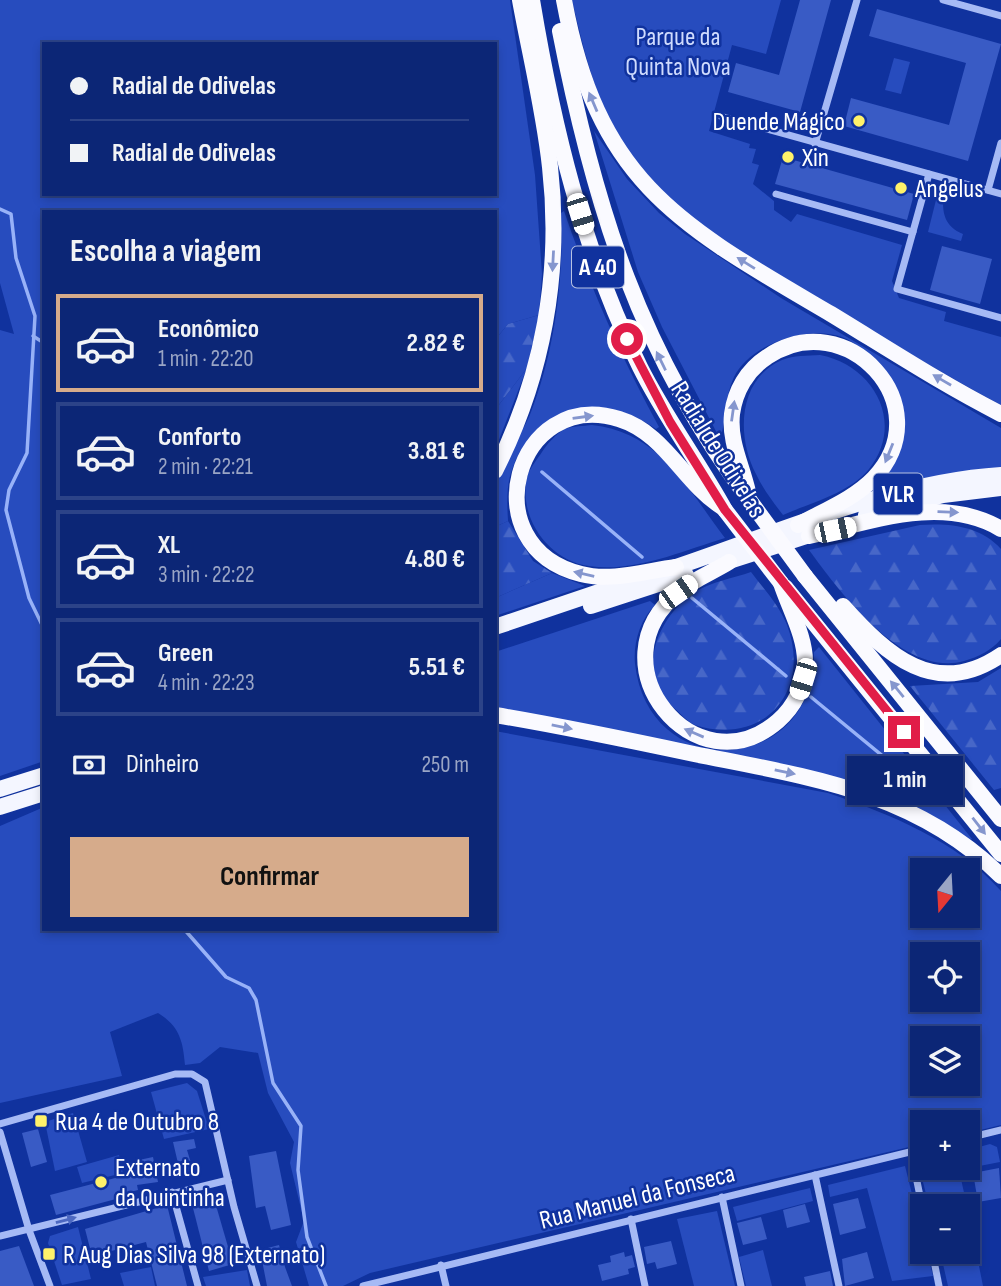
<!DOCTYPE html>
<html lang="pt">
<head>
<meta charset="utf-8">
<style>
  :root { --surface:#0c2676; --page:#1a327e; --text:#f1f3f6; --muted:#9aa5c5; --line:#2c4388; --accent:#d6ab8b }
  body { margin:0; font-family:"Sofia Sans Condensed",sans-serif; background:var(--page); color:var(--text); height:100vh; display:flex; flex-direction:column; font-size:26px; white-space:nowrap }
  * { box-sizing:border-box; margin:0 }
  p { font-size:23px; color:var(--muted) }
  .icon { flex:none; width:38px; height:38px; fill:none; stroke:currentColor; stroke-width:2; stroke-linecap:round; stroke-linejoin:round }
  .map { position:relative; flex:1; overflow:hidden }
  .sheet { position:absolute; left:42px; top:210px; width:455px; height:721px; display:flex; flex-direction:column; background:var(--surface); border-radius:0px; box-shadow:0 4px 10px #0003,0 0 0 2px var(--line) }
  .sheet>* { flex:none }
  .guide { position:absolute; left:42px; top:42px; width:455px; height:154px; border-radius:0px; box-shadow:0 4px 10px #0003,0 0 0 2px var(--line); display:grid; align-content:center; height:154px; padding:0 28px; background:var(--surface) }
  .needle { width:46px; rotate:198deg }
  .buttons { position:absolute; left:910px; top:858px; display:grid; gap:14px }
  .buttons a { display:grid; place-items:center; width:70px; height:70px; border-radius:0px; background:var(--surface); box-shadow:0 4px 10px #0003,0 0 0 2px var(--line); font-size:35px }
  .end { position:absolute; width:32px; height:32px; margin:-16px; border:9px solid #e11d48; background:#fff; box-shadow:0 0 0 4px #fff }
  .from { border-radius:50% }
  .bubble { position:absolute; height:49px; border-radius:0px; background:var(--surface); box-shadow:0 4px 10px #0003,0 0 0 2px var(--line); font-size:23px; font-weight:700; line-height:49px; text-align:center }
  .car { position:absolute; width:21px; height:42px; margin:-21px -10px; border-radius:9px; box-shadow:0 0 5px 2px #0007; background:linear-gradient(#fff 24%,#345 0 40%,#fff 0 76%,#345 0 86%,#fff 0) }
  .guide b { display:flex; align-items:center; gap:24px; height:66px; font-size:26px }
  .guide b+b { border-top:2px solid var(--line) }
  .guide i { width:18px; height:18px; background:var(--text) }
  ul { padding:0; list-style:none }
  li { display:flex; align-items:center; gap:21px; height:98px; margin:0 14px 10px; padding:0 14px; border:4px solid var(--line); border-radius:0px }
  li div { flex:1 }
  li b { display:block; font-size:26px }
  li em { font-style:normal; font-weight:700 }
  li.current { border-color:var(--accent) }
  li>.icon { width:63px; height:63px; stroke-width:1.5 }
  h2 { padding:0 28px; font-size:32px; line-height:84px }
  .pay { display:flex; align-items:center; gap:18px; height:77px; padding:0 28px; font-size:26px }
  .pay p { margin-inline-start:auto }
  .button { display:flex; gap:14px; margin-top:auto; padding:14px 28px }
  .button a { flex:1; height:80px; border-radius:0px; background:var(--accent); color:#111; font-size:28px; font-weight:700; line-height:80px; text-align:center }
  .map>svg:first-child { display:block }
  .green { fill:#274cbe; fill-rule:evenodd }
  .forest { fill:url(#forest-firs) }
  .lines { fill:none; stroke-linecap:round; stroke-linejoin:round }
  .stream { stroke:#98b2f8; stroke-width:3.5 }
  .building { fill:#395bc5 }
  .minor { stroke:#a6baf5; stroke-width:7 }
  .primary { stroke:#f4f6ff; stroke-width:16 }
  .trunk { stroke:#fafaff; stroke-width:16 }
  .trunk-bridge { stroke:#fafaff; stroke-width:16 }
  .oneway { fill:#8596ce }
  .oneway2 { fill:#4c68c1 }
  .route { stroke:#e11d48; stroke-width:9 }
  .poi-dot { fill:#fff26a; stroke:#10329e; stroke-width:2.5 }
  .labels { text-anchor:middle; stroke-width:5; stroke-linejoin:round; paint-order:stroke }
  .shield { fill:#10329e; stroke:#b7c2e2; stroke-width:2 }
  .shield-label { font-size:24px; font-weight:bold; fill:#fff }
  .park-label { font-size:26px; fill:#cfdbfe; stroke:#10329e }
  .poi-label { font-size:26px; fill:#fff; stroke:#10329e; text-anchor:start }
  .street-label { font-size:26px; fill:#fff; stroke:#10329e }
</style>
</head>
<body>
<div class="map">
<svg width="1001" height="1286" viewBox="0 0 1001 1286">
  <defs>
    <pattern id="forest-firs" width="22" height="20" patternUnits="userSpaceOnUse" patternTransform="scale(1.75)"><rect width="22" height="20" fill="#274cbe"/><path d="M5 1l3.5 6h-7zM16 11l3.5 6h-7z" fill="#4767c8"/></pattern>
  </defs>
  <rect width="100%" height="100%" fill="#10329e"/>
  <g class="green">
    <path d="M 0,0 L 510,0 L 535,175 L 542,274 L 539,315 L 508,324 L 495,340 L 495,212 L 44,212 L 44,761 L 0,776 L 0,330 L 14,334 L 0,283 ZM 44,44 L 495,44 L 495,194 L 44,194 Z"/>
    <path d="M 572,0 L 781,0 L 766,54 L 732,45 L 709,131 L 750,144 L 749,148 L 756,149 L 752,163 L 759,165 L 753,184 L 774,201 L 774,210 L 791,222 L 797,214 L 902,245 L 892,281 L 899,298 L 946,312 L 944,321 L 1001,337 L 1001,405 C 943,374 887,340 831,306 C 761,265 687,227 635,162 C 599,117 585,55 572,0 Z"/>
    <polygon points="894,58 910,62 901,94 885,90"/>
    <path d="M 594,131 L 627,179 L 659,213 L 685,234 L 781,298 L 1001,428 L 1001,470 L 877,492 L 895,461 L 902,431 C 894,414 872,360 861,349 C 830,316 752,339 734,377 C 724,398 727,419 720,439 L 662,327 L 638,272 Z"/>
    <path d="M 938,192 L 944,194 C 941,212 945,227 963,234 L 961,241 L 928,232 Z"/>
    <path d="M 564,211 C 590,287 621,357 659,427 L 656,429 C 603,391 537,403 513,467 C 506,484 507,503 508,521 L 495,527 C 495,515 493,501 495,489 C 498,470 523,433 531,412 C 555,350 564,278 561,213 Z"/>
    <path d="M 820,355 C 873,365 906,422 869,469 C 850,493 810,503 783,515 C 773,502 763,489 756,474 C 736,436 738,379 782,360 C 794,355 807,356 820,355 Z"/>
    <polygon points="527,368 495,450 495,410"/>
    <path d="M 592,425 C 661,433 686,487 725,538 C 682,551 634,573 589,566 C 548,561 516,515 528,474 C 531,467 538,458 542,452 C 547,444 556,434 565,429 C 572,426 584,426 592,425 Z"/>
    <polygon points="552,573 585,586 495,616 495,598"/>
    <path d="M 650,601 L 655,605 C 640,620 633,643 635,664 C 649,786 816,775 814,652 L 819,647 L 972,839 L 968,841 L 912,805 L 495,713 L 495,652 Z"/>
    <path d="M 495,731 L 828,793 C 890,814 957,841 1001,891 L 1001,1125 L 968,1133 L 968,1122 L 922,1122 L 922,1144 L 370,1273 L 343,1286 L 309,1286 L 296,1242 L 304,1221 L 290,1163 L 294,1142 L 268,1093 L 258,1053 L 220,1047 L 200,1063 L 185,1065 C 183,1040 179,1026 158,1013 L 110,1032 L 122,1076 L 0,1103 L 0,826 L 44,807 L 44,929 L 495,929 ZM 922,870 L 968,870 L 968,915 L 922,915 ZM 922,954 L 968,954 L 968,999 L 922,999 ZM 922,1038 L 968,1038 L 968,1083 L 922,1083 Z"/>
    <polygon points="187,1083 197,1091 209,1129 164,1139 151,1092"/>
    <polygon points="73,1113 87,1162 55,1171 45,1122"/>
    <polygon points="990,1144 997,1147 1000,1162 959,1170 967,1206 929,1206 918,1162 922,1161 922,1167 968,1167 968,1150"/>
    <polygon points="119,1155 123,1173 82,1183 77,1167"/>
    <polygon points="905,1166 922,1234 922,1251 927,1251 933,1276 892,1281 867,1188 830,1197 828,1185"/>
    <polygon points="810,1188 813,1201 737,1221 733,1207"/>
    <polygon points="717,1211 735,1286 694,1286 677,1219"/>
    <polygon points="968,1211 983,1286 948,1286 940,1251 968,1251"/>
    <polygon points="78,1227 91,1279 62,1285 48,1243 50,1236"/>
    <polygon points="763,1250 772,1286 746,1286 739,1257"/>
    <polygon points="151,1267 155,1286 124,1286 120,1273"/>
    <polygon points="247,1270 250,1286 206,1286 203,1277"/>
  </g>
  <g class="forest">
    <polygon points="539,315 527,368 495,410 495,340 508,324"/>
    <polygon points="508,521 533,561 552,573 495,598 495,527"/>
    <path d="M 920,525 C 950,523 980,526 1001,549 L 1001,639 C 992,650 978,657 964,661 C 904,678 841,594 809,550 Z"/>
    <path d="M 751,572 C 763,588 779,605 787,625 C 812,691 764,747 695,725 C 688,722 681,714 674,708 C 634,674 657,617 695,592 C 711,582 734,578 751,572 Z"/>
    <polygon points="1001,668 1001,788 994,790 910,686 978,682"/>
  </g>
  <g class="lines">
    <g class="stream">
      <polyline points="0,209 11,214 16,258 35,316 27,453 9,490 6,510 29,598 44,629"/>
      <polyline points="33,336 44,343"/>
      <polyline points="542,472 642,557"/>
      <polyline points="692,598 786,676"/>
      <polyline points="811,697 907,776"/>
      <polyline points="184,929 226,977 249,988 256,1000 273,1083 301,1126 298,1170 307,1237 326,1286"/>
    </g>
  </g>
  <g class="building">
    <polygon points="800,0 831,0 800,112 728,92 736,63 779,75"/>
    <polygon points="877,9 1001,44 968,161 844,126 851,98 949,125 966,63 869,36"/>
    <polygon points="783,157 914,194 907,220 775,184"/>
    <polygon points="942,246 992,259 980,304 930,290"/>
    <polygon points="38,1129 47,1162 31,1167 22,1133"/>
    <polygon points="194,1139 196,1148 187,1150 194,1173 181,1176 173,1142"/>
    <polygon points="276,1151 291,1225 271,1230 265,1206 256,1208 249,1156"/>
    <polygon points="153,1157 158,1182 137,1185 138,1190 130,1192 131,1195 56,1215 50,1195 142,1171 139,1160"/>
    <polygon points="999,1168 1001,1198 978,1202 973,1173"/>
    <polygon points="858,1198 866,1228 840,1235 833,1204"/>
    <polygon points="215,1202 233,1264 209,1271 193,1208"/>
    <polygon points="805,1204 810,1222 787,1228 783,1210"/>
    <polygon points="167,1205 187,1286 157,1286 146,1242 92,1256 85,1229"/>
    <polygon points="761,1217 767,1239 743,1245 737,1223"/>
    <polygon points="671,1241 677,1264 657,1269 655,1262 647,1264 644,1247"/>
    <polygon points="279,1245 285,1267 292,1286 267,1286 260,1250"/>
    <polygon points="19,1246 34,1286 0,1286 0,1251"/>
    <polygon points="624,1252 625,1257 632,1255 635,1267 628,1269 629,1274 602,1281 598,1265 611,1262 610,1256"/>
    <polygon points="867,1252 874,1278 845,1286 842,1259"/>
    <polygon points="830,1271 833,1286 806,1286 804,1277"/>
  </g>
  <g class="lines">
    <g class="minor">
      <polyline points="943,0 1001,16"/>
      <polyline points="720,116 1001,194"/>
      <polyline points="815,144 857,0"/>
      <polyline points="929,174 897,289 1001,318"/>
      <polyline points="988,190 1001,143"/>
      <polyline points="776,194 913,232"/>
      <polyline points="0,1124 175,1074 192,1074 205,1082 234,1207 257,1286"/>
      <polyline points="0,1132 29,1230 50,1286"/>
      <polyline points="968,1138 1001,1130"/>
      <polyline points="911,1152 922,1206"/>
      <polyline points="815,1175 839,1286"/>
      <polyline points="172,1192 198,1286"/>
      <polyline points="722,1197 741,1286"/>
      <polyline points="631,1219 645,1286"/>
      <polyline points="0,1236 228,1180"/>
      <polyline points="932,1251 939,1286"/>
      <polyline points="441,1265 446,1286"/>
      <polyline points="363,1286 922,1149"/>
    </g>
    <g class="primary">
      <polyline points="866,515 943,495 1001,488"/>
      <polyline points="717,565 822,531"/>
      <path d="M 664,571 C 771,536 888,482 1001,475"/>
      <polyline points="591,606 686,575"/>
      <polyline points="495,627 643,577"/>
      <polyline points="0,789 44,775"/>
      <polyline points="0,807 44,793"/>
    </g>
    <g class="trunk">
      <path d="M 532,0 C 553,126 583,252 640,367 C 665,417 698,461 725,510"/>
      <path d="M 564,0 C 598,184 681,226 831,314 C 887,348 942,384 1001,414"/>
      <path d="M 560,31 C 595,210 640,353 750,501"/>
      <path d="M 495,471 C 543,377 562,272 550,167 C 544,111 530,55 520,0"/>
      <path d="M 748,492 C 742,465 729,442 732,414 C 735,391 747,370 767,357 C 846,303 942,406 874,478 C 854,499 823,511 798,525"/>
      <path d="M 809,536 C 870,522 942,494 1001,529"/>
      <path d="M 729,562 C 713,572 694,579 679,592 C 590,663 696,792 778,721 C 795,706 804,686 805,664 C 806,637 789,608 781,583"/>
      <path d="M 676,567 C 645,571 611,582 581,574 C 470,546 516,387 619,419 C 665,433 683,482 722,507"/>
      <polyline points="805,576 1001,819"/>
      <polyline points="785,587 1001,854"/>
      <path d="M 843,606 C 887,655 935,700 1001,655"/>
      <path d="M 495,715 C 562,726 628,740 694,754 C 808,777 915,791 1001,876"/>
    </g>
    <g class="trunk-bridge">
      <polyline points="750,501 805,576"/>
      <polyline points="725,510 781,583"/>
    </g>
  </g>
  <defs><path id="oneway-solid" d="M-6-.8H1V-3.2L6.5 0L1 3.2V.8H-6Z" transform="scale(1.75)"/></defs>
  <g class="oneway">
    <use href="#oneway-solid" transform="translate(593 102) rotate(-113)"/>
    <use href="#oneway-solid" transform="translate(553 261) rotate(93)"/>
    <use href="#oneway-solid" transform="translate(746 263) rotate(-148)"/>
    <use href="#oneway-solid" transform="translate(661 361) rotate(-116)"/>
    <use href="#oneway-solid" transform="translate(942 380) rotate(-150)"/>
    <use href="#oneway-solid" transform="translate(733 411) rotate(-82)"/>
    <use href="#oneway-solid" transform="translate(583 417) rotate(-8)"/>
    <use href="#oneway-solid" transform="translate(889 453) rotate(112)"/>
    <use href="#oneway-solid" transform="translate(948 512) rotate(2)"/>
    <use href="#oneway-solid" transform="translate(584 574) rotate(-167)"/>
    <use href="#oneway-solid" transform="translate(897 689) rotate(-129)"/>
    <use href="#oneway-solid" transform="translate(562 727) rotate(11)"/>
    <use href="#oneway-solid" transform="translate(694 733) rotate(-157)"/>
    <use href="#oneway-solid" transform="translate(785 772) rotate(12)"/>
    <use href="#oneway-solid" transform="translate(979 826) rotate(52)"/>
  </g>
  <use class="oneway2" href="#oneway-solid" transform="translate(66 1220) rotate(-15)"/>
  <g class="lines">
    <polyline class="route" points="627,339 670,422 725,510 904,732"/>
  </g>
  <g class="poi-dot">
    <circle cx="859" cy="121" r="7"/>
    <circle cx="788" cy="157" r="7"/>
    <circle cx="901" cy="188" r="7"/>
    <rect x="34" y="1114" width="14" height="14" rx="3.5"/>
    <circle cx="101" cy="1182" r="7"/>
    <rect x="42" y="1247" width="14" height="14" rx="3.5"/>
  </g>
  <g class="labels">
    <g class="shield">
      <rect x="572" y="246.5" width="52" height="41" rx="5"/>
      <rect x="873.5" y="473.5" width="49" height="41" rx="5"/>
    </g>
    <g class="shield-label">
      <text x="598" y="275">A 40</text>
      <text x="898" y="502">VLR</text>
    </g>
    <g class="park-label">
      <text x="678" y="45">Parque da<tspan x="678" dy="30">Quinta Nova</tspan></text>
    </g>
    <g class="poi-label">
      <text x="845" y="130" text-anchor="end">Duende Mágico</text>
      <text x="802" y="166">Xin</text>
      <text x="915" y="197">Angelus</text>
      <text x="55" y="1130">Rua 4 de Outubro 8</text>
      <text x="115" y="1176">Externato<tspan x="115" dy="30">da Quintinha</tspan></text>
      <text x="63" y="1263">R Aug Dias Silva 98 (Externato)</text>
    </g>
    <g class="street-label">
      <text transform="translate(719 449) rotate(58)" y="9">Radial de Odivelas</text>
      <text transform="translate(637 1196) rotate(-14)" y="9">Rua Manuel da Fonseca</text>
    </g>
  </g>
</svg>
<div class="buttons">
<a><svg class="needle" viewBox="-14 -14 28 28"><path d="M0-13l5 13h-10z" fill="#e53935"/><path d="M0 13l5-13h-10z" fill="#9aa5c5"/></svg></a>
<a><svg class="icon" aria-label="locate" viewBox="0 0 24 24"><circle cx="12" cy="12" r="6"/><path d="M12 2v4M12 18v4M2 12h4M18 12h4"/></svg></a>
<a><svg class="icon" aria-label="layers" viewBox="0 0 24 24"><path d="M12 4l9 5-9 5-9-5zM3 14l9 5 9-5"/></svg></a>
<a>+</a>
<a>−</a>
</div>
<i class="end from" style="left:627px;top:339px"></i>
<i class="end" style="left:904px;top:732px"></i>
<div class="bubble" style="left:847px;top:756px;width:116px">1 min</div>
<i class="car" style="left:580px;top:214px;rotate:163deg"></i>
<i class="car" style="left:835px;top:530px;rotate:78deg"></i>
<i class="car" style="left:678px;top:592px;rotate:55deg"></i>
<i class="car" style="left:803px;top:679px;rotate:197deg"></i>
<div class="guide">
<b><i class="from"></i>Radial de Odivelas</b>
<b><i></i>Radial de Odivelas</b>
</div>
<section class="sheet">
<h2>Escolha a viagem</h2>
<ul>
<li class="current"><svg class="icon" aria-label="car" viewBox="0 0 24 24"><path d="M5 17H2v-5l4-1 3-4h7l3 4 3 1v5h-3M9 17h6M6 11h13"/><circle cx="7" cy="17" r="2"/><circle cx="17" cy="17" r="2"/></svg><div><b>Econômico</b><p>1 min · 22:20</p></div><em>2.82 €</em></li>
<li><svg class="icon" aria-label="car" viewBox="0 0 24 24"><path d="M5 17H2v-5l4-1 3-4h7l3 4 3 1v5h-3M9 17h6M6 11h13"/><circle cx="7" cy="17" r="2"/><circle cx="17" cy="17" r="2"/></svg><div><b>Conforto</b><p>2 min · 22:21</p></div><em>3.81 €</em></li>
<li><svg class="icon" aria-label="car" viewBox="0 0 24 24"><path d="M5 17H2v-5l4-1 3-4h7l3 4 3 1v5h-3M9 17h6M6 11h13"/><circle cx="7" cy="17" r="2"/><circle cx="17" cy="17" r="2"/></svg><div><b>XL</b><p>3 min · 22:22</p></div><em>4.80 €</em></li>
<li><svg class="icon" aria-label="car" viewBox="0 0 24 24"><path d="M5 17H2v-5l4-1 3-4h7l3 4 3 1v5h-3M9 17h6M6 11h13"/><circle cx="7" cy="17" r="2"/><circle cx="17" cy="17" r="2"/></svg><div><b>Green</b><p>4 min · 22:23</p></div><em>5.51 €</em></li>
</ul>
<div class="pay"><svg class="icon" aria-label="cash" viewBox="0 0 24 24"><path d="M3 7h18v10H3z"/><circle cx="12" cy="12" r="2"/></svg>Dinheiro<p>250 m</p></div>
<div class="button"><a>Confirmar</a></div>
</section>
</div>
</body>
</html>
